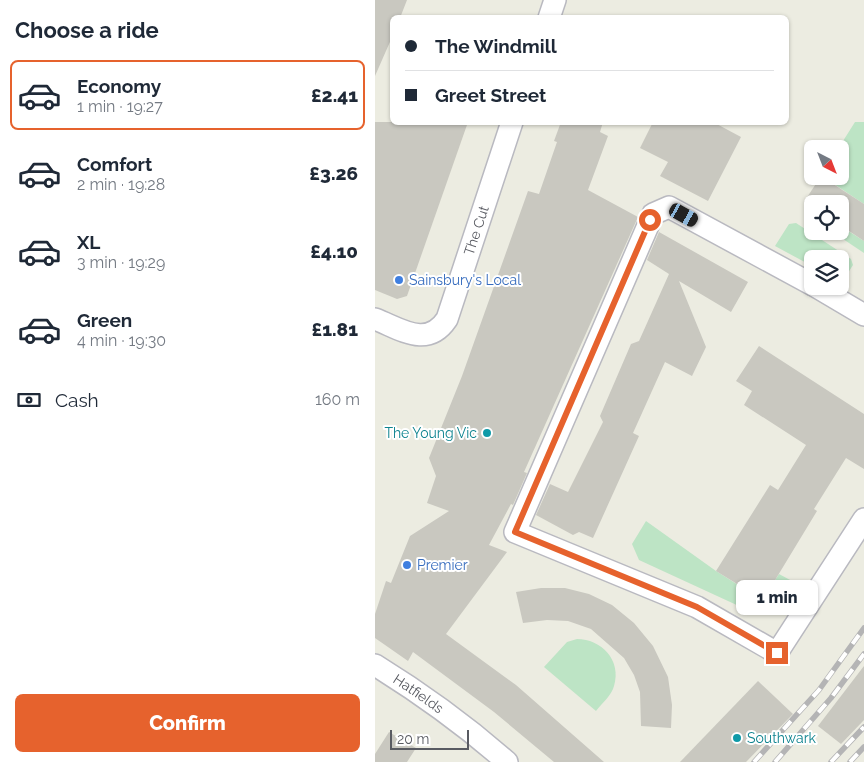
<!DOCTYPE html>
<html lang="en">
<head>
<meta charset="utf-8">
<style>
  :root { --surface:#fff; --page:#f6f6f7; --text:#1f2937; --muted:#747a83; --line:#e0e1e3; --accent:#e6622d }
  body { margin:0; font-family:Raleway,sans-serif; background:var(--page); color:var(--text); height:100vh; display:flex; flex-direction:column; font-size:19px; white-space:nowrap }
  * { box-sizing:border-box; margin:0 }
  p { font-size:16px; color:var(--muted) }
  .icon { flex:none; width:28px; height:28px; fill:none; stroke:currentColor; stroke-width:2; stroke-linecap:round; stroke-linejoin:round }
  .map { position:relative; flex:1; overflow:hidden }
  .details { display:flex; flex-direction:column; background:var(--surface); width:375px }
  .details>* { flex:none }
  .hud { position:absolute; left:15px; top:15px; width:399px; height:110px; border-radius:8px; box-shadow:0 1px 4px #0004; display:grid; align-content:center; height:110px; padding:0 15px; background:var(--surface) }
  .needle { width:32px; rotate:138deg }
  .tools { position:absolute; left:429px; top:140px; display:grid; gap:10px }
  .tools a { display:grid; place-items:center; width:45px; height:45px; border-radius:8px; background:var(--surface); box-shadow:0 1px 4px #0004; font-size:25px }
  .scale { position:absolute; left:15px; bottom:12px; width:79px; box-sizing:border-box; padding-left:5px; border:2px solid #595b62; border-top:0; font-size:14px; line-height:18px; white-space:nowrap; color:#595b62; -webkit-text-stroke:4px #fff; paint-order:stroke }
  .end { position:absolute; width:22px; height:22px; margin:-11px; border:6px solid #e6622d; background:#fff; box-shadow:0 0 0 2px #fff }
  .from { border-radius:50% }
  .bubble { position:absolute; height:35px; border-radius:8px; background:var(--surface); box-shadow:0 1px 4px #0004; font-size:16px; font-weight:800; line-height:35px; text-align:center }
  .car { position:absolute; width:15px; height:30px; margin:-15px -8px; border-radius:6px; box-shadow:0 0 4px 1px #0007; background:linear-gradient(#222 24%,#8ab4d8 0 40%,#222 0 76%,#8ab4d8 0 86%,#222 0) }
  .hud b { display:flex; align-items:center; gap:18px; height:48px; font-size:19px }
  .hud b+b { border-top:1px solid var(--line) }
  .hud i { width:12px; height:12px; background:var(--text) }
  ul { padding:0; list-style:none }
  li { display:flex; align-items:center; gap:15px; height:70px; margin:0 10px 8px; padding:0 5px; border:2px solid transparent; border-radius:8px }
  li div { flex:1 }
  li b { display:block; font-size:19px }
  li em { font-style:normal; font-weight:800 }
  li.current { border-color:var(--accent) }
  li>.icon { width:45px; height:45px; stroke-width:1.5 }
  h2 { padding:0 15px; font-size:22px; line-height:60px }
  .pay { display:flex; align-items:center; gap:12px; height:55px; padding:0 15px; font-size:19px }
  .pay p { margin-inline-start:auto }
  .button { display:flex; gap:10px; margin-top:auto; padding:10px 15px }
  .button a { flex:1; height:58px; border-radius:8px; background:var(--accent); color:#fff; font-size:20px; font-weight:800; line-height:58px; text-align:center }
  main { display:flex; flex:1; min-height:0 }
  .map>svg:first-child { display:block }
  .green { fill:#bde4c5 }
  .building { fill:#c9c8c0 }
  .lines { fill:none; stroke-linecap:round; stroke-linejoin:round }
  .street-casing { stroke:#b9b9c0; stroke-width:24 }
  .street { stroke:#fff; stroke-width:21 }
  .rail-casing { stroke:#b4b4b5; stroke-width:5.5 }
  .rail { stroke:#fff; stroke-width:4; stroke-dasharray:11; stroke-linecap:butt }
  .route { stroke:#e6622d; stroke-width:6 }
  .shop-dot { fill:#3f7fe0; stroke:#fff; stroke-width:2 }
  .culture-dot { fill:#0f9aa8; stroke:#fff; stroke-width:2 }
  .labels { text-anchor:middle; stroke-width:4; stroke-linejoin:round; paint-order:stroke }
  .street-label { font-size:14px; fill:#595b62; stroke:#fff }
  .shop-label { font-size:14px; fill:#366cbe; stroke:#fff; text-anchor:start }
  .culture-label { font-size:14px; fill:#0d838f; stroke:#fff; text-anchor:end }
</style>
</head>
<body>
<main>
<section class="details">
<h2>Choose a ride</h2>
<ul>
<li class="current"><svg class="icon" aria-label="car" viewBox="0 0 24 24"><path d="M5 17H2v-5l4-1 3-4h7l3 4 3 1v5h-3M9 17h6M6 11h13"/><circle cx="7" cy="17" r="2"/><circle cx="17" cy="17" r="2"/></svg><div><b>Economy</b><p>1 min · 19:27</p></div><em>£2.41</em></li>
<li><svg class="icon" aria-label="car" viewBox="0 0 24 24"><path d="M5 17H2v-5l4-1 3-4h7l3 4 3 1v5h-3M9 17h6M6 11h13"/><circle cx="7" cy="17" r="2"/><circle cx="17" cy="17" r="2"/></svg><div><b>Comfort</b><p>2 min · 19:28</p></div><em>£3.26</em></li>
<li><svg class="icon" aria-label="car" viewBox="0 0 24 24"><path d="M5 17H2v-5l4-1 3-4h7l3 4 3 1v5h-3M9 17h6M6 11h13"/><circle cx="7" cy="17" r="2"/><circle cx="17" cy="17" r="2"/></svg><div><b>XL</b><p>3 min · 19:29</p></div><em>£4.10</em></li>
<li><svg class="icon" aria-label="car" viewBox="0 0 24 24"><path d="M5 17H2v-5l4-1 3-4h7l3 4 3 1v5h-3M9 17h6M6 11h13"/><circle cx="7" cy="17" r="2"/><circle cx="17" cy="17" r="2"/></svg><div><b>Green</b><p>4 min · 19:30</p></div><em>£1.81</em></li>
</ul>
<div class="pay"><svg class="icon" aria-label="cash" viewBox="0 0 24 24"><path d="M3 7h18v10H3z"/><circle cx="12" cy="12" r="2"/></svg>Cash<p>160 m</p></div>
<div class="button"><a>Confirm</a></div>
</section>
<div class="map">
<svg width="489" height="762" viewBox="0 0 489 762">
  <rect width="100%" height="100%" fill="#ecece1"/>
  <g class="green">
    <polygon points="480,122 489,122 489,204 447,176 465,176 463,149"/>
    <polygon points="421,223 476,259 478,265 469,279 465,280 465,259 438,259 437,266 400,246 414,224"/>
    <polygon points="467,227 489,241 489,253 462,235"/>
    <polygon points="271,521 341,571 387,600 404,574 417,581 400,608 379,613 264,560 257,544"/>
    <path d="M 202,639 C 226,639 247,660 239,686 C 237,695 227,703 221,711 L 169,667 L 192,642 Z"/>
  </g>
  <g class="building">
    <polygon points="0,0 32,0 25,18 18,18 18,35 0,76"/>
    <polygon points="0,122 93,122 32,296 22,299 0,290"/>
    <polygon points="186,122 228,122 225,132 233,136 213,190 263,217 149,472 152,473 138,505 136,504 114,545 132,552 71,634 141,685 229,762 179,762 119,712 38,652 33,661 0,638 0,614 11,581 16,583 35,536 74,511 52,503 61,476 54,458 87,376 153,191 164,194 182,142 179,141"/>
    <polygon points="278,122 338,122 366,137 333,201 285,176 293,162 265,148"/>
    <polygon points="446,176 489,204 489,241 465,225 465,204 438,204 438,207 429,202"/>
    <polygon points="284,232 373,282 356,312 304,281 331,347 317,376 290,362 258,433 264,436 218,538 204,532 198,535 161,515 175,484 193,492 228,422 225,416 256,344 264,341 294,274 272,260"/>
    <polygon points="384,346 489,414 489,469 471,458 439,509 442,511 388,600 341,571 395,485 403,490 431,445 369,405 377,391 361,381"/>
    <polygon points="166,588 190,588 214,594 237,605 259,623 278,646 293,677 297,705 296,728 266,726 265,692 259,675 249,658 216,629 193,621 172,620 148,623 141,592"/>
    <polygon points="489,666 489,720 466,744 443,726"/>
    <polygon points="383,681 418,714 371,762 305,762"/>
    <polygon points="14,732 41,748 32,762 0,762 0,754"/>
  </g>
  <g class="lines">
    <g class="street-casing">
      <g id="street">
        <polyline points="174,18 180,0"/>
        <polyline points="438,285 294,207 278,214 140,532 322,607 402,653 489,519"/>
        <polyline points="440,286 489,315"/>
        <path id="s1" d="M 0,319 C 26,329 52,349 72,319 L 137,122"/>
        <path id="s2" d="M 0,665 C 47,694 91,726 132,762"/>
      </g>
    </g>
    <use href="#street" class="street"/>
    <g class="rail-casing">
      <g id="rail">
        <polyline points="379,762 444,690 489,628"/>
        <polyline points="400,762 456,698 489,654"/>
        <polyline points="456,762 489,727"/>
        <polyline points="475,762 489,747"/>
      </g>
    </g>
    <use href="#rail" class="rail"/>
  </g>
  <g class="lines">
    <polyline class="route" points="275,220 140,532 322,607 402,653"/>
  </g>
  <g class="shop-dot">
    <circle cx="24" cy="280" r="5"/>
    <circle cx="32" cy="565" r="5"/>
  </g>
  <g class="culture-dot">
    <circle cx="112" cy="433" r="5"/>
    <circle cx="362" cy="738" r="5"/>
  </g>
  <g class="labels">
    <g class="street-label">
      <text dy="5" stroke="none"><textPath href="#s1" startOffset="174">The Cut</textPath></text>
      <text dy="5" stroke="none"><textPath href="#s2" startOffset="52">Hatfields</textPath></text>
    </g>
    <g class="shop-label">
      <text x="34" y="285">Sainsbury's Local</text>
      <text x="42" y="570">Premier</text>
    </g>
    <g class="culture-label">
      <text x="102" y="438">The Young Vic</text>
      <text x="372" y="743" text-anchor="start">Southwark</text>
    </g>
  </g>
</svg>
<div class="tools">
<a><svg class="needle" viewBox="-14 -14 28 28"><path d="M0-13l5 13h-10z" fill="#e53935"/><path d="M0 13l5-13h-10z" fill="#747a83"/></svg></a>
<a><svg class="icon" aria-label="locate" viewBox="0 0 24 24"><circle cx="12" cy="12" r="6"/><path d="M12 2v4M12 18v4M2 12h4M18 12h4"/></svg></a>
<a><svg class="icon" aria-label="layers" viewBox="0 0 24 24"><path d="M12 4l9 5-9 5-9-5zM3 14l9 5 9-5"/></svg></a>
</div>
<div class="scale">20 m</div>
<i class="end from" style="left:275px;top:220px"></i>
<i class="end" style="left:402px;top:653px"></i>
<div class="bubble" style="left:361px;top:580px;width:82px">1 min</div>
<i class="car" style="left:309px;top:215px;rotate:119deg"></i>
<div class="hud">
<b><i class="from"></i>The Windmill</b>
<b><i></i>Greet Street</b>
</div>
</div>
</main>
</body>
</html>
